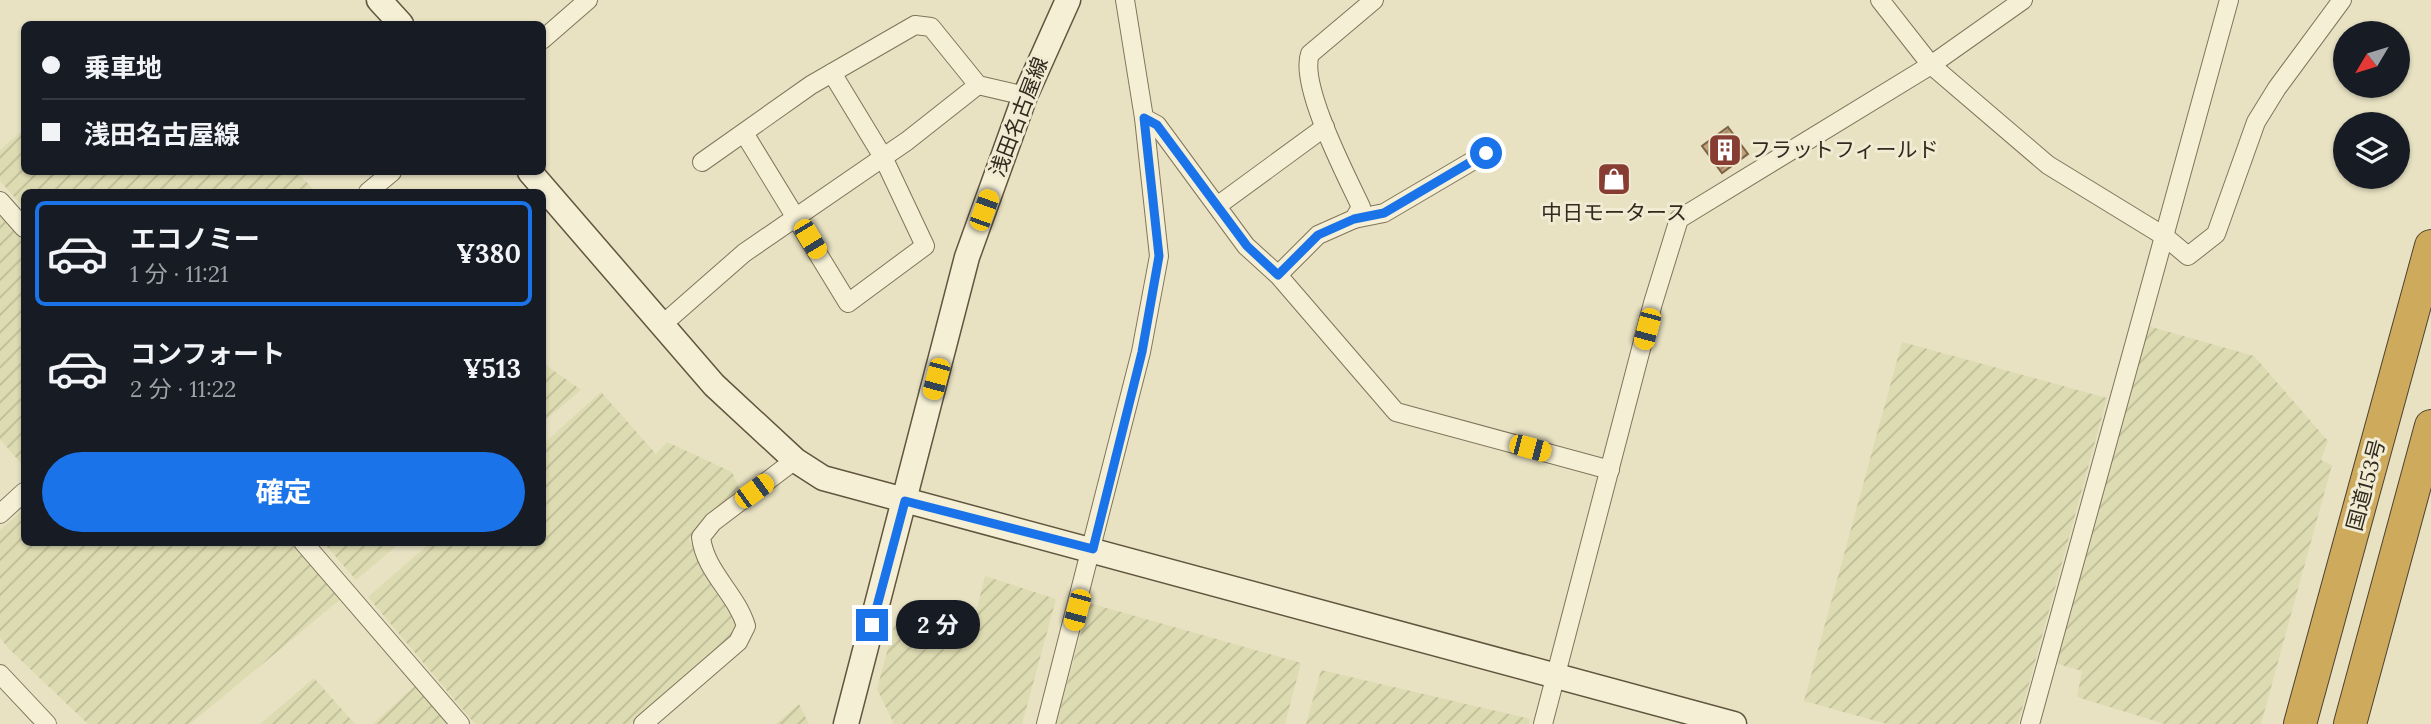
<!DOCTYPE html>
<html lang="ja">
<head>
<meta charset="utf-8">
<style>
  :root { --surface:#171b24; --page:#20242c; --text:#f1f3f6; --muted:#9ea1a6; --line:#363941; --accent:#1a73e8 }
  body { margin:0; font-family:Lora,"Noto Sans JP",serif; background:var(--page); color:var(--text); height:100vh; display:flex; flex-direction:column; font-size:26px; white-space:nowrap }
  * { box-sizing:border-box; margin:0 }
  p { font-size:23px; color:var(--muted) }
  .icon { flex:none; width:38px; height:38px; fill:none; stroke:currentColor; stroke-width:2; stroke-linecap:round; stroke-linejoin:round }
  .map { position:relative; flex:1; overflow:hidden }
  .details { position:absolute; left:21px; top:189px; width:525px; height:357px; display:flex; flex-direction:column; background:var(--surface); border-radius:10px; box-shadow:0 2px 5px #0004 }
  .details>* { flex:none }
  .hud { position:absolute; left:21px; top:21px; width:525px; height:154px; border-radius:10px; box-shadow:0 2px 5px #0004; display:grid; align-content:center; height:154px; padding:0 21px; background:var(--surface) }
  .needle { width:46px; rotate:232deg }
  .controls { position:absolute; left:2333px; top:21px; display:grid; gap:14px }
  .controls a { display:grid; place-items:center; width:77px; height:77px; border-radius:50%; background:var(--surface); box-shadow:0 2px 5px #0004; font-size:35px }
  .end { position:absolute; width:32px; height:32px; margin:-16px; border:9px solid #1a73e8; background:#fff; box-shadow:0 0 0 4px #fff }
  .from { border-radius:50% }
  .bubble { position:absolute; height:49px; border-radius:24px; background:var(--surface); box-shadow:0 2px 5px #0004; font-size:23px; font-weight:700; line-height:49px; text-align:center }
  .car { position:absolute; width:21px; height:42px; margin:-21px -10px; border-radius:9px; box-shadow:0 0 5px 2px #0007; background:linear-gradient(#f5c518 24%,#345 0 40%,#f5c518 0 76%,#345 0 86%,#f5c518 0) }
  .hud b { display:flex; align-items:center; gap:24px; height:66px; font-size:26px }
  .hud b+b { border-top:2px solid var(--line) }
  .hud i { width:18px; height:18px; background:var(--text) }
  ul { padding:12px 0 0; list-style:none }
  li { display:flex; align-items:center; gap:21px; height:105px; margin:0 14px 10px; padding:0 7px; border:4px solid transparent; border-radius:10px }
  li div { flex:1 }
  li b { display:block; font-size:26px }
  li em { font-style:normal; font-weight:700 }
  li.current { border-color:var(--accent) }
  li>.icon { width:63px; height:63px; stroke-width:1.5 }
  .primary-button { display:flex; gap:14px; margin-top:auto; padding:14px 21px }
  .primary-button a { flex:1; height:80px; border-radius:42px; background:var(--accent); color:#fff; font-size:28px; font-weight:700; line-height:80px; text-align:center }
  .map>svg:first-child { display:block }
  .farmland { fill:url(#farmland-furrows) }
  .building { fill:url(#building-hatch); stroke:#7c6245; stroke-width:2 }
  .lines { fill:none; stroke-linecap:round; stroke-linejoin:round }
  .street-casing { stroke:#80745c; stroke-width:20 }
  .secondary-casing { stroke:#62553f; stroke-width:27 }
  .highway-casing { stroke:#4e4230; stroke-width:34 }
  .street { stroke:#f4efd5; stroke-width:18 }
  .secondary { stroke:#f4efd5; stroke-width:24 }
  .highway { stroke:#ceaa5d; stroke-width:32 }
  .route { stroke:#1a73e8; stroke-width:9 }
  .labels { text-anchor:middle; stroke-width:6; stroke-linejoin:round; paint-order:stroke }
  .street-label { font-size:21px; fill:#322a1e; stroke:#f0ebd2 }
  .poi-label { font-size:21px; fill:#322a1e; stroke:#f0ebd2; text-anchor:start }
</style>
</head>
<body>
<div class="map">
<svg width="2431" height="724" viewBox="0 0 2431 724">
  <defs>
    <pattern id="farmland-furrows" width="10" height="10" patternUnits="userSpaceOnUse" patternTransform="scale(1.75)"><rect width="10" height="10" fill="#dddbb1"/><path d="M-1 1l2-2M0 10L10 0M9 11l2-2" fill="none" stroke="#bebc98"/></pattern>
    <pattern id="building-hatch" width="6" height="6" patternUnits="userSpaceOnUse" patternTransform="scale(1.75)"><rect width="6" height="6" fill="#c2a27d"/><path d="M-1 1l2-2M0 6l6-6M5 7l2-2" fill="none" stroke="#9e8466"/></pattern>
  </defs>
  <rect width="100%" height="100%" fill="#e8e2c3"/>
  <g class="farmland">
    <polygon points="24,129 24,172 297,172 316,192 24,192 24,208 0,181 0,150"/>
    <polygon points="5,213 24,235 24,467 0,439 0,216"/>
    <polygon points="2148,326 2254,356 2328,441 2321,460 2332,465 2261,724 2165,724 2077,697 2082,671 2055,663"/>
    <polygon points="1902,342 2107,398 2018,724 1887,724 1804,701"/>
    <polygon points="543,363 581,390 543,422"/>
    <polygon points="601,392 656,454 667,442 732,472 741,492 707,516 689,539 698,562 735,616 736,628 731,638 630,724 475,724 368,597 430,543 542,542 543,444"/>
    <polygon points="24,509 24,542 296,543 343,597 190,724 88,724 7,647 0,637 0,530"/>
    <polygon points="324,543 400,543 356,580"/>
    <polygon points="985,576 1056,599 1022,724 894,724 877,689 897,615 971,633"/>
    <polygon points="1089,603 1301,663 1285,724 1056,724"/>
    <polygon points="1321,670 1530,719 1529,724 1306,724"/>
    <polygon points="314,678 355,724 260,724"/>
    <polygon points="418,683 454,724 373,724"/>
    <polygon points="799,704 809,724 776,724"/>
  </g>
  <polygon class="building" points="1728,127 1748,154 1722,173 1702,146"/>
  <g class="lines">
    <g class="street-casing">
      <g id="street">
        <polyline points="1880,0 1931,65 2048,165 2164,236 2188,256 2216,234 2256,122 2277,88 2342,0"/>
        <polyline points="542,40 588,0"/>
        <polyline points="1144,118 1157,125 1246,246 1278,275 1396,412 1610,470"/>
        <polyline points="744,133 848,303 925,246 883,157 832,73"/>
        <polyline points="702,162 811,85 915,25 931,27 978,85 1025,96"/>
        <polyline points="368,192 392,172"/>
        <polyline points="0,201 24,228"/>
        <polyline points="1217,206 1325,127"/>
        <polyline points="1354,219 1384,213 1486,153"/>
        <path d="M 1278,275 L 1318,235 L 1354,219 L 1361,207 C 1346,175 1299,85 1310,54 L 1374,0"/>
        <polyline points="663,324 744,253 907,141 978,85"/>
        <polyline points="0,514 24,492"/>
        <polyline points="303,542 460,724"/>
        <polyline points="0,674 47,724"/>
        <path d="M 643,724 L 738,642 L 746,626 C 736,593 705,572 701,537 L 713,522 L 795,460"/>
        <polyline points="1046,724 1141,352 1159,256 1144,118 1125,0"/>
        <polyline points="1543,724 1653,303 1679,219 1931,65 2023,0"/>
        <polyline points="2030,724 2229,0"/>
      </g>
    </g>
    <g class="secondary-casing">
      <g id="secondary">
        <polyline points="379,0 401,24"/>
        <polyline points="530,172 714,385 795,460 823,478 1734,724"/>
        <polyline points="846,724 967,257 1025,96 1068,0"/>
      </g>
    </g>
    <g class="highway-casing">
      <g id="highway">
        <polyline points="2300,724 2431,246"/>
        <polyline points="2350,724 2431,426"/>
      </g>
    </g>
    <use href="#street" class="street"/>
    <use href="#secondary" class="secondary"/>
    <use href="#highway" class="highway"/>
  </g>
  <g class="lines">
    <polyline class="route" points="872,625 905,501 1093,549 1142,352 1159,256 1144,118 1157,125 1247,246 1278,275 1318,235 1354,219 1384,213 1486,153"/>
  </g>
  <defs>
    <g id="building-square" transform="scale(1.75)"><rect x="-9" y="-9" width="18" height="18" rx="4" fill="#883d33" stroke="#f0ebd2"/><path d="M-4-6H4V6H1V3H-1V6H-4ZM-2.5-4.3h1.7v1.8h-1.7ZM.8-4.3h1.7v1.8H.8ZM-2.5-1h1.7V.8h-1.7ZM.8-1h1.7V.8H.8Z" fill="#fff"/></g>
    <g id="shop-square" transform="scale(1.75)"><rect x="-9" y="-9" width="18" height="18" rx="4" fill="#883d33" stroke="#f0ebd2"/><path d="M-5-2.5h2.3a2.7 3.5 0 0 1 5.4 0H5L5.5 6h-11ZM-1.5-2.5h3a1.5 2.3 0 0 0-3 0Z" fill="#fff"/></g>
  </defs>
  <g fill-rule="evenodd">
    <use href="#building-square" x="1725" y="150"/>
    <use href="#shop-square" x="1614" y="179"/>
  </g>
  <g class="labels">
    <g class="street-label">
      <text transform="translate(1019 117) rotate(-69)" y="7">浅田名古屋線</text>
      <text transform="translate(2366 485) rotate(-75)" y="7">国道153号</text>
    </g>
    <g class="poi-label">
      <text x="1750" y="157">フラットフィールド</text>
      <text x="1614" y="220" text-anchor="middle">中日モータース</text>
    </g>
  </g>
</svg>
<div class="controls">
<a><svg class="needle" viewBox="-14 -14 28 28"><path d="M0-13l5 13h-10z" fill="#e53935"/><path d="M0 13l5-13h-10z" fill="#9ea1a6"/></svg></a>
<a><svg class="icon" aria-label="layers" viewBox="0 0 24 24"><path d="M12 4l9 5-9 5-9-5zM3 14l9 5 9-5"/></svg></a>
</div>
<i class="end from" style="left:1486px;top:153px"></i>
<i class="end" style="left:872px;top:625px"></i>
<div class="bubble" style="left:896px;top:600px;width:84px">2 分</div>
<i class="car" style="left:984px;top:210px;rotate:20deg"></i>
<i class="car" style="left:810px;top:239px;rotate:149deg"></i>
<i class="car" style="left:1647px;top:329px;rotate:195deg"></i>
<i class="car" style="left:936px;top:379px;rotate:195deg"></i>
<i class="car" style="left:1530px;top:448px;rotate:105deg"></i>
<i class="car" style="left:754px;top:491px;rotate:54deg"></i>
<i class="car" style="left:1077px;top:610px;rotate:195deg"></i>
<div class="hud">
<b><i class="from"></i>乗車地</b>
<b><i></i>浅田名古屋線</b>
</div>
<section class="details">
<ul>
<li class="current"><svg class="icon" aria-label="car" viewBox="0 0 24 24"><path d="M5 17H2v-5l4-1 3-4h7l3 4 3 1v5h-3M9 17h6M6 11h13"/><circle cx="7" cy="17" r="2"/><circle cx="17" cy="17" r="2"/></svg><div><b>エコノミー</b><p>1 分 · 11:21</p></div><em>¥380</em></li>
<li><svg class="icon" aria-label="car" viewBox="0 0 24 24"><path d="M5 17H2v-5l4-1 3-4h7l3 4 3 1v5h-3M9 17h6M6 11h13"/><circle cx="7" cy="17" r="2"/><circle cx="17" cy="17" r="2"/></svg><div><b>コンフォート</b><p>2 分 · 11:22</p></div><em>¥513</em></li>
</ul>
<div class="primary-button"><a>確定</a></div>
</section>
</div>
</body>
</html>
